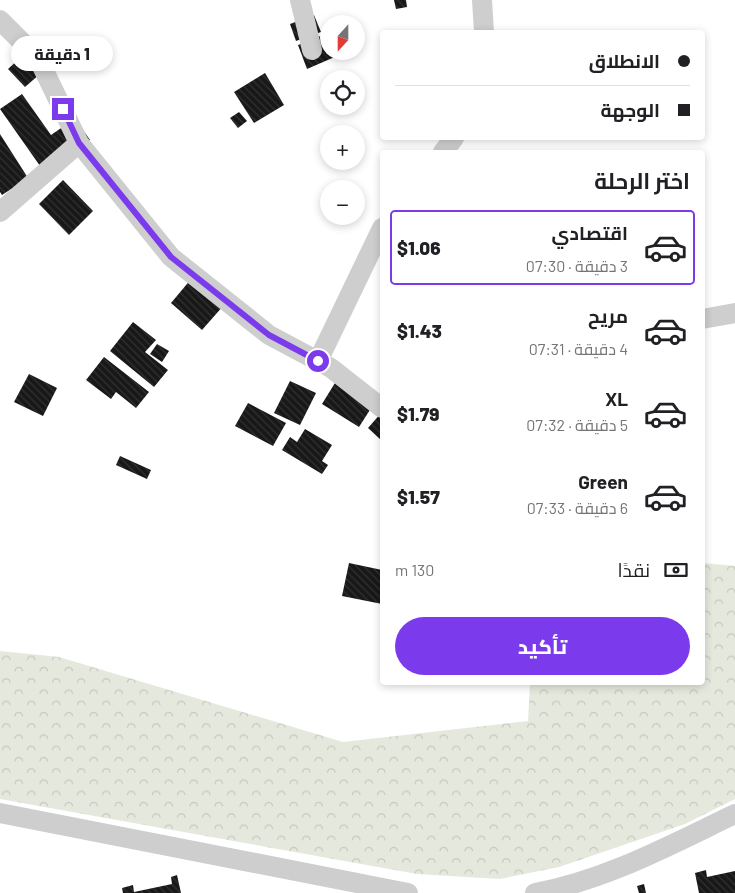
<!DOCTYPE html>
<html lang="ar">
<head>
<meta charset="utf-8">
<style>
  :root { --surface:#fff; --page:#f6f6f6; --text:#202124; --muted:#757577; --line:#e0e0e0; --accent:#7c3aed }
  body { margin:0; font-family:Barlow,Cairo,sans-serif; background:var(--page); color:var(--text); direction:rtl; height:100vh; display:flex; flex-direction:column; font-size:19px; white-space:nowrap }
  * { box-sizing:border-box; margin:0 }
  p { font-size:16px; color:var(--muted) }
  .icon { flex:none; width:28px; height:28px; fill:none; stroke:currentColor; stroke-width:2; stroke-linecap:round; stroke-linejoin:round }
  .map { position:relative; flex:1; overflow:hidden; direction:ltr }
  .panel { position:absolute; left:380px; top:150px; width:325px; height:535px; display:flex; flex-direction:column; background:var(--surface); border-radius:5px; box-shadow:0 2px 8px #0003; direction:rtl }
  .panel>* { flex:none }
  .hud { position:absolute; left:380px; top:30px; width:325px; height:110px; border-radius:5px; box-shadow:0 2px 8px #0003; direction:rtl; display:grid; align-content:center; height:110px; padding:0 15px; background:var(--surface) }
  .needle { width:32px; rotate:201deg }
  .tools { position:absolute; left:320px; top:15px; display:grid; gap:10px }
  .tools a { display:grid; place-items:center; width:45px; height:45px; border-radius:50%; background:var(--surface); box-shadow:0 2px 8px #0003; font-size:25px }
  .end { position:absolute; width:22px; height:22px; margin:-11px; border:6px solid #7c3aed; background:#fff; box-shadow:0 0 0 2px #fff }
  .from { border-radius:50% }
  .bubble { position:absolute; height:35px; border-radius:18px; background:var(--surface); box-shadow:0 2px 8px #0003; font-size:16px; font-weight:800; line-height:35px; text-align:center; direction:rtl }
  .hud b { display:flex; align-items:center; gap:18px; height:48px; font-size:19px }
  .hud b+b { border-top:1px solid var(--line) }
  .hud i { width:12px; height:12px; background:var(--text) }
  ul { padding:0; list-style:none }
  li { display:flex; align-items:center; gap:15px; height:75px; margin:0 10px 8px; padding:0 5px; border:2px solid transparent; border-radius:5px }
  li div { flex:1 }
  li b { display:block; font-size:19px }
  li em { font-style:normal; font-weight:800 }
  li.on { border-color:var(--accent) }
  li>.icon { width:45px; height:45px; stroke-width:1.5 }
  h2 { padding:0 15px; font-size:22px; line-height:60px }
  .pay { display:flex; align-items:center; gap:12px; height:55px; padding:0 15px; font-size:19px }
  .pay p { margin-inline-start:auto }
  .action { display:flex; gap:10px; margin-top:auto; padding:10px 15px }
  .action a { flex:1; height:58px; border-radius:30px; background:var(--accent); color:#fff; font-size:20px; font-weight:800; line-height:58px; text-align:center }
  .map>svg:first-child { display:block }
  .forest { fill:url(#forest-crowns) }
  .building { fill:url(#building-back-hatch) }
  .lines { fill:none; stroke-linecap:round; stroke-linejoin:round }
  .minor { stroke:#cecece; stroke-width:20 }
  .route { stroke:#7c3aed; stroke-width:6 }
</style>
</head>
<body>
<div class="map">
<svg width="735" height="893" viewBox="0 0 735 893">
  <defs>
    <pattern id="forest-crowns" width="20" height="18" patternUnits="userSpaceOnUse" patternTransform="scale(1.25)"><rect width="20" height="18" fill="#e5e9dd"/><path d="M2 6a3 3 0 1 1 6 0M12 15a3 3 0 1 1 6 0" fill="none" stroke="#c5c8be"/></pattern>
    <pattern id="building-back-hatch" width="6" height="6" patternUnits="userSpaceOnUse" patternTransform="scale(1.25)"><rect width="6" height="6" fill="#181818"/><path d="M-1 5l2 2M0 0l6 6M5-1l2 2" fill="none" stroke="#313131"/></pattern>
  </defs>
  <rect width="100%" height="100%" fill="#fff"/>
  <polygon class="forest" points="703,563 735,566 735,799 685,824 559,867 500,879 417,874 0,799 0,651 59,657 343,742 528,721 530,683 702,682"/>
  <g class="building">
    <polygon points="394,0 406,0 407,7 396,9"/>
    <polygon points="314,15 321,32 296,41 290,24"/>
    <polygon points="328,33 329,51 335,51 337,56 307,69 298,45"/>
    <polygon points="31,48 48,67 25,87 8,69"/>
    <polygon points="265,73 284,105 254,123 234,92"/>
    <polygon points="22,94 51,135 67,124 81,127 90,140 45,173 0,109"/>
    <polygon points="239,112 247,121 238,128 230,118"/>
    <polygon points="0,134 28,178 2,195 0,192"/>
    <polygon points="63,180 93,211 69,235 39,204"/>
    <polygon points="192,278 224,305 202,330 171,303"/>
    <polygon points="133,322 156,340 145,352 168,370 154,387 110,351"/>
    <polygon points="157,344 169,351 162,362 150,354"/>
    <polygon points="104,357 149,392 136,408 116,392 111,399 86,380"/>
    <polygon points="29,374 57,388 43,416 14,402"/>
    <polygon points="338,378 375,402 359,427 322,404"/>
    <polygon points="290,381 316,393 300,425 274,413"/>
    <polygon points="248,403 286,423 273,446 235,426"/>
    <polygon points="382,412 382,441 368,428"/>
    <polygon points="305,429 332,445 322,461 328,465 322,474 282,450 290,437 297,442"/>
    <polygon points="120,456 151,470 147,479 116,465"/>
    <polygon points="349,563 382,570 382,604 342,596"/>
    <polygon points="706,870 707,877 735,871 735,893 699,893 695,873"/>
    <polygon points="177,875 181,893 123,893 122,888 133,885 134,892 172,884 171,877"/>
    <polygon points="644,884 646,893 639,893 637,886"/>
  </g>
  <g class="lines">
    <g class="minor">
      <polyline points="300,0 312,50"/>
      <polyline points="482,0 484,32"/>
      <polyline points="0,20 38,58 79,143 171,257 269,335 331,368 382,408"/>
      <polyline points="443,152 454,138"/>
      <polyline points="0,212 79,143"/>
      <polyline points="702,319 735,313"/>
      <polyline points="318,361 382,228"/>
      <polyline points="0,813 408,893"/>
      <path d="M 535,893 C 606,880 670,845 735,814"/>
    </g>
  </g>
  <g class="lines">
    <polyline class="route" points="63,109 79,143 171,257 269,335 318,361"/>
  </g>
</svg>
<div class="tools">
<a><svg class="needle" viewBox="-14 -14 28 28"><path d="M0-13l5 13h-10z" fill="#e53935"/><path d="M0 13l5-13h-10z" fill="#757577"/></svg></a>
<a><svg class="icon" aria-label="locate" viewBox="0 0 24 24"><circle cx="12" cy="12" r="6"/><path d="M12 2v4M12 18v4M2 12h4M18 12h4"/></svg></a>
<a>+</a>
<a>−</a>
</div>
<i class="end from" style="left:318px;top:361px"></i>
<i class="end" style="left:63px;top:109px"></i>
<div class="bubble" style="left:11px;top:36px;width:102px">1 دقيقة</div>
<div class="hud">
<b><i class="from"></i>الانطلاق</b>
<b><i></i>الوجهة</b>
</div>
<section class="panel">
<h2>اختر الرحلة</h2>
<ul>
<li class="on"><svg class="icon" aria-label="car" viewBox="0 0 24 24"><path d="M5 17H2v-5l4-1 3-4h7l3 4 3 1v5h-3M9 17h6M6 11h13"/><circle cx="7" cy="17" r="2"/><circle cx="17" cy="17" r="2"/></svg><div><b>اقتصادي</b><p>3 دقيقة · 07:30</p></div><em>$1.06</em></li>
<li><svg class="icon" aria-label="car" viewBox="0 0 24 24"><path d="M5 17H2v-5l4-1 3-4h7l3 4 3 1v5h-3M9 17h6M6 11h13"/><circle cx="7" cy="17" r="2"/><circle cx="17" cy="17" r="2"/></svg><div><b>مريح</b><p>4 دقيقة · 07:31</p></div><em>$1.43</em></li>
<li><svg class="icon" aria-label="car" viewBox="0 0 24 24"><path d="M5 17H2v-5l4-1 3-4h7l3 4 3 1v5h-3M9 17h6M6 11h13"/><circle cx="7" cy="17" r="2"/><circle cx="17" cy="17" r="2"/></svg><div><b>XL</b><p>5 دقيقة · 07:32</p></div><em>$1.79</em></li>
<li><svg class="icon" aria-label="car" viewBox="0 0 24 24"><path d="M5 17H2v-5l4-1 3-4h7l3 4 3 1v5h-3M9 17h6M6 11h13"/><circle cx="7" cy="17" r="2"/><circle cx="17" cy="17" r="2"/></svg><div><b>Green</b><p>6 دقيقة · 07:33</p></div><em>$1.57</em></li>
</ul>
<div class="pay"><svg class="icon" aria-label="cash" viewBox="0 0 24 24"><path d="M3 7h18v10H3z"/><circle cx="12" cy="12" r="2"/></svg>نقدًا<p>130 m</p></div>
<div class="action"><a>تأكيد</a></div>
</section>
</div>
</body>
</html>
